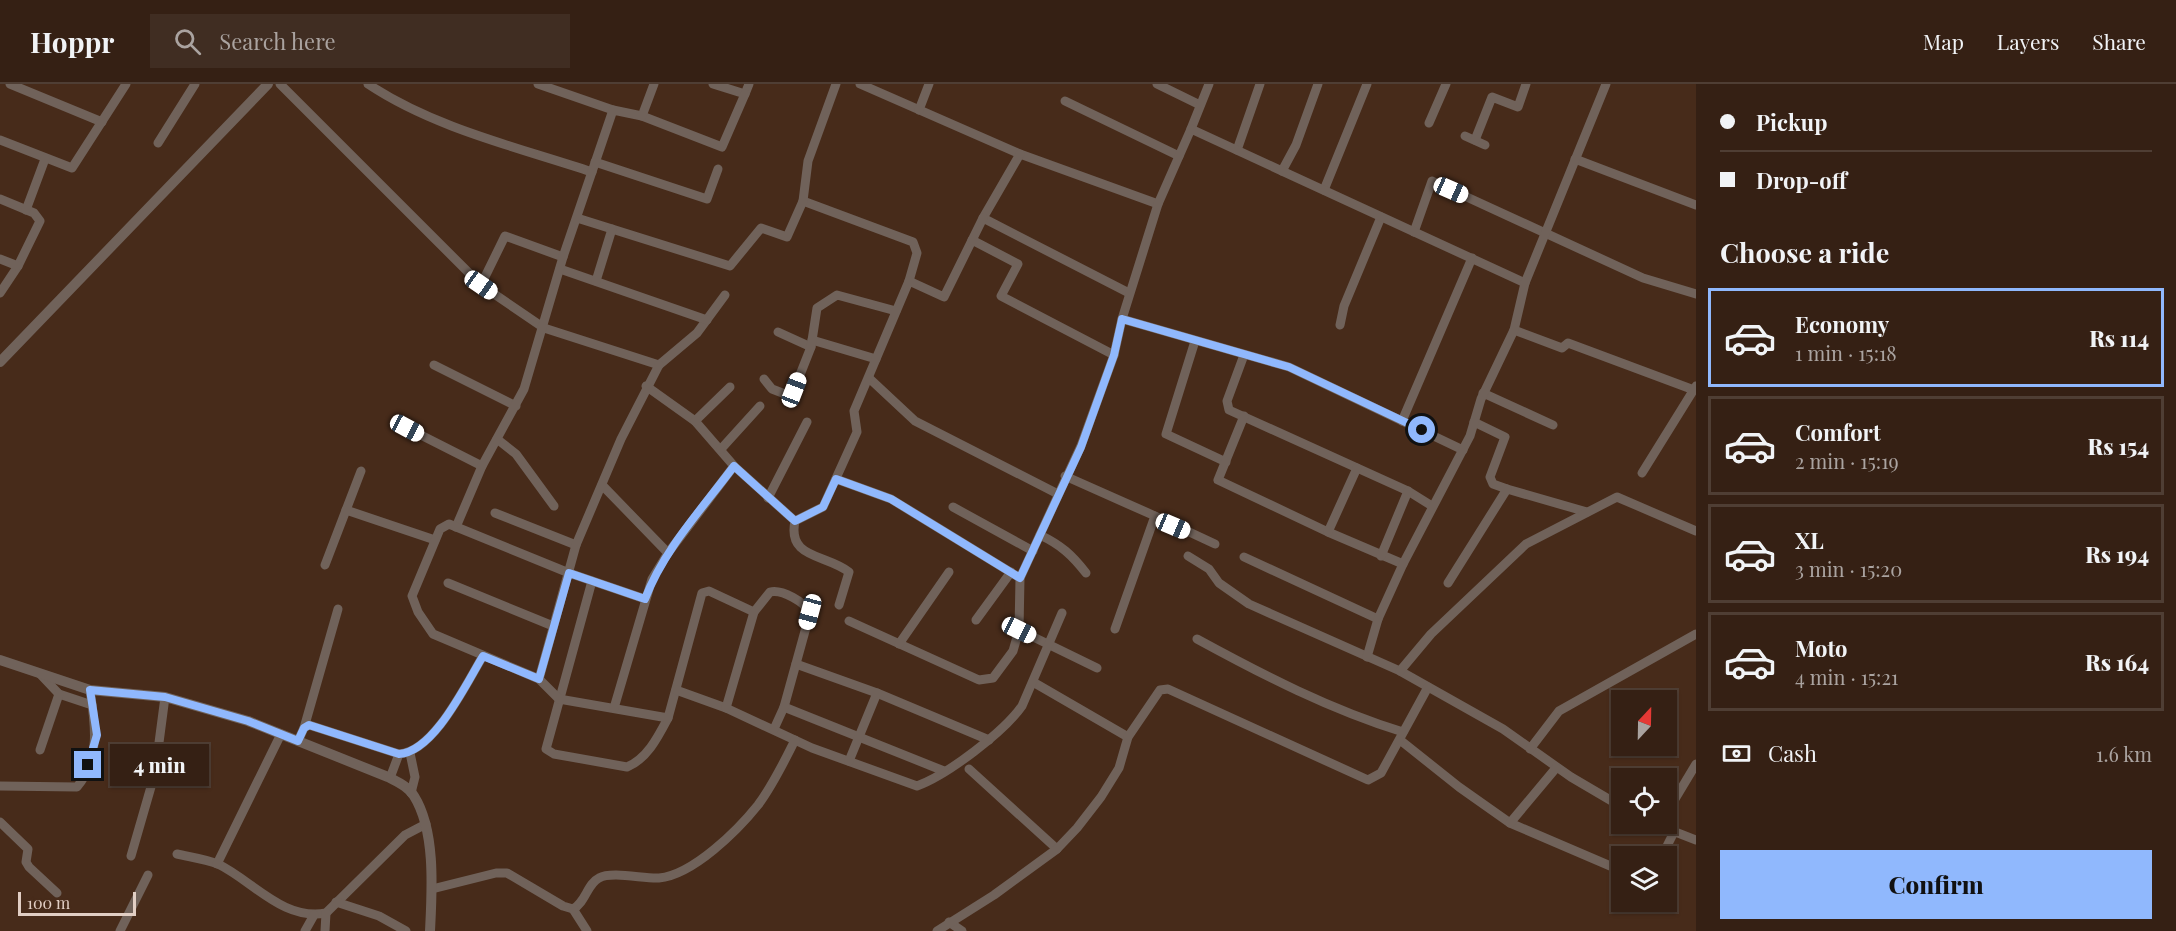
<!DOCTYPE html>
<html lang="en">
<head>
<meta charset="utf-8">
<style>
  :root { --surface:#352014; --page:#402d22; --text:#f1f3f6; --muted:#aaa3a0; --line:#4f3e34; --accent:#90b8fd }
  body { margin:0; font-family:"Playfair Display",serif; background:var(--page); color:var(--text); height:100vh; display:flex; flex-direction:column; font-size:22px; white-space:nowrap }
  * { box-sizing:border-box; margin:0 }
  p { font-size:20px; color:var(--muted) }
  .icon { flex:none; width:33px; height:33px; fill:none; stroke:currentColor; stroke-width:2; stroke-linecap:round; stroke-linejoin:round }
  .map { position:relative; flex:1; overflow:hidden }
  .details { display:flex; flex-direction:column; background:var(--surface); width:480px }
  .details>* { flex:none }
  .banner { display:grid; align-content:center; height:132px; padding:0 24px; background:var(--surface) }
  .needle { width:39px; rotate:22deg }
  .controls { position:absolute; left:1611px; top:606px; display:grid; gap:12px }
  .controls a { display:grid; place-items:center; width:66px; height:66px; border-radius:0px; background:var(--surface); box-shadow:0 2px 4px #0004,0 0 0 2px var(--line); font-size:30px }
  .scale { position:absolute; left:18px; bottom:15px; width:118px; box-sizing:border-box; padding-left:6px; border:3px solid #e1cec4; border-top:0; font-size:16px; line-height:21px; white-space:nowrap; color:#e1cec4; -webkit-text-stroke:4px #472b1a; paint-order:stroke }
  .end { position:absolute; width:27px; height:27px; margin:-14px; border:8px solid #90b8fd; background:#111; box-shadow:0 0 0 3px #111 }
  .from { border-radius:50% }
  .bubble { position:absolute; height:42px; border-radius:0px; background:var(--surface); box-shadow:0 2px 4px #0004,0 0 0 2px var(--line); font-size:20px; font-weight:800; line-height:42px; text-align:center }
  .car { position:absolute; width:18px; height:36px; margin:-18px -9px; border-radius:8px; box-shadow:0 0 4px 2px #0007; background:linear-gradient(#fff 24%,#345 0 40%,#fff 0 76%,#345 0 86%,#fff 0) }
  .banner b { display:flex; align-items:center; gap:21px; height:57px; font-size:22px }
  .banner b+b { border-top:2px solid var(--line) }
  .banner i { width:15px; height:15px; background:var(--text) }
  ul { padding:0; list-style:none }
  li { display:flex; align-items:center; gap:18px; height:99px; margin:0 12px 9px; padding:0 12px; border:3px solid var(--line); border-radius:0px }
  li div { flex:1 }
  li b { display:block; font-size:22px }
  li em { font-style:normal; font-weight:800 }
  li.selected { border-color:var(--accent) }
  li>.icon { width:54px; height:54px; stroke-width:1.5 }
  h2 { padding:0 24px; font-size:27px; line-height:72px }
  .pay { display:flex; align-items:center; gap:15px; height:66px; padding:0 24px; font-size:22px }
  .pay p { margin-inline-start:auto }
  .action { display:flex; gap:12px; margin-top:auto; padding:12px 24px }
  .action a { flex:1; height:69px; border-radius:0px; background:var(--accent); color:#111; font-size:24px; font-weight:800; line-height:69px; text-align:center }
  header { display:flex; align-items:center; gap:36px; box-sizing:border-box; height:84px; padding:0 30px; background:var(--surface); border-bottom:2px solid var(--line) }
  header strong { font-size:28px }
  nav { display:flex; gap:33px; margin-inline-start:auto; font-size:21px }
  .search { width:420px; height:54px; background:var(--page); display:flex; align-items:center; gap:15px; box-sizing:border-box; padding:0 21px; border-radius:0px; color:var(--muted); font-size:22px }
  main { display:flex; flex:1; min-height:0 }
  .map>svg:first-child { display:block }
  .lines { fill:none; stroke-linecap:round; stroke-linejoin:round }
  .minor { stroke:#70625a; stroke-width:9 }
  .tertiary { stroke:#70625a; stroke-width:10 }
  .route { stroke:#90b8fd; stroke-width:8 }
</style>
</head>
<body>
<header>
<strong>Hoppr</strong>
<div class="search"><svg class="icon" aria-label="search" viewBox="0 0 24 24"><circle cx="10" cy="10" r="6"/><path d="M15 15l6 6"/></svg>Search here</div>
<nav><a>Map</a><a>Layers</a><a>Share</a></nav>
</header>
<main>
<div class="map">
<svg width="1696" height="847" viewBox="0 0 1696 847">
  <rect width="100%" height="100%" fill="#472b1a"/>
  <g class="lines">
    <g class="minor">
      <polyline points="10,0 102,38"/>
      <polyline points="280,0 481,201 544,244 659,281 697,249 725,211"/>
      <path d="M 368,0 C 434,44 517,63 592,88"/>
      <polyline points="538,0 613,26"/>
      <polyline points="713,0 745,10 749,0"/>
      <polyline points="860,0 1020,70 1158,120"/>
      <polyline points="1157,0 1200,21"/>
      <polyline points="1065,17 1179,72"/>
      <polyline points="919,26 929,0"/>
      <polyline points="642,32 722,63 745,10"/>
      <polyline points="1429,39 1446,0"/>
      <polyline points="1191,45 1209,0"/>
      <polyline points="1465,52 1485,61"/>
      <polyline points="0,56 72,84 126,0"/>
      <polyline points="1475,56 1492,13 1518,23 1526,0"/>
      <polyline points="158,59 195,0"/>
      <polyline points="1237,66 1260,0"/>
      <polyline points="1020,70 983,134 1129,209"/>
      <polyline points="1575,75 1696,121"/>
      <polyline points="595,78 707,115 718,85"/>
      <polyline points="1282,87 1296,61 1318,0"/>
      <polyline points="1324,106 1367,0"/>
      <polyline points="0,115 34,129 40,137 18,182 0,209"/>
      <polyline points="803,117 913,158 917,169 909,197"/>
      <polyline points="26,126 45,75"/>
      <polyline points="577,134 730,182 761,144 787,153 803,117 808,77 836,0"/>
      <polyline points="1414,148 1432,97 1643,194 1696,210"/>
      <polyline points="972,156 1018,180 1001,212 1114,271"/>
      <polyline points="0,175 18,182"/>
      <polyline points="560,185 707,236"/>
      <polyline points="596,197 612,145"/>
      <polyline points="481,201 505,152 563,173"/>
      <polyline points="1340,241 1344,222 1381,133"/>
      <polyline points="1514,246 1562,264 1568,259 1694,306"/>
      <polyline points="778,248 811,263"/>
      <polyline points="812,256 876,275"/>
      <polyline points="1195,257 1166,350 1226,378"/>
      <polyline points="1244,271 1227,317 1229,326 1408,407 1432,422"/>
      <polyline points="434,281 516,322"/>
      <polyline points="764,295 772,305 785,310 794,306 811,263 817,224 837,211 896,227"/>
      <polyline points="870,295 915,337 1058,410"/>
      <polyline points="646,302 695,337 734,382 795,437"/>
      <polyline points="1483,309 1553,341"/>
      <polyline points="1244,332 1218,396 1328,448 1403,480"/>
      <polyline points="695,337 730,303"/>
      <polyline points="1402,337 1472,174"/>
      <polyline points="407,344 482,382"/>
      <polyline points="497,355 516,370 554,422"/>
      <polyline points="721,365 760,322"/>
      <polyline points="1463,366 1289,283 1122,235 1158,120 1191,45 1525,199"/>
      <polyline points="1642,389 1696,302"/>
      <polyline points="1065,392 1155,432 1115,545"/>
      <polyline points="836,395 891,415 1020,494"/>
      <polyline points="602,401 668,469"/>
      <polyline points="1507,405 1587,428"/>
      <polyline points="768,414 807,338"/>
      <polyline points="953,423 1033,467"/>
      <polyline points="346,426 435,456"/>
      <polyline points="495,429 576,461"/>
      <polyline points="1155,432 1215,460"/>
      <polyline points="456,443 482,382 524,305 563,173 613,26 642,32 654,0"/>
      <polyline points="1328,448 1357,384"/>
      <path d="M 1040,451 C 1061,461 1072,471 1086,489"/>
      <polyline points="1188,472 1209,485 1219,499 1249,520 1400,587 1503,645 1571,693 1622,723"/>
      <polyline points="1381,472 1408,407"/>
      <polyline points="1244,473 1378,535"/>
      <polyline points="325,481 361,387"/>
      <path d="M 592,497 L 546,665 L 554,670 L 627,683 C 647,675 658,653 668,634"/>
      <polyline points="448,499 553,542"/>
      <polyline points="1448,499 1507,405 1493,400 1490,393 1505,353 1474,338"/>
      <polyline points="645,515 569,489 449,440 440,445 412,512 418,528 433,550 539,595 559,615 668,634 702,509 709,507 754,528"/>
      <path d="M 839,521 L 849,488 C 826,470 787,475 795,437 L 823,423 L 857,348 L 854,327 L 909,197 L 944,213 L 983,134"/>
      <polyline points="976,536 1011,488"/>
      <polyline points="849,537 979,596 993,594 1013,567 1019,546 1020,494 1081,362 1114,271 1122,235"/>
      <polyline points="1019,546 1097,584"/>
      <path d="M 1197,555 C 1263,591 1331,626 1403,648"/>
      <polyline points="899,560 949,488"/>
      <polyline points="1367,573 1378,535 1403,480 1470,352 1481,315 1514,246 1525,199 1606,0"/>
      <polyline points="796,580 877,609 989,656"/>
      <polyline points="1400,587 1431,550 1526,460 1617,413 1696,447"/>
      <polyline points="41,591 59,610 92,621"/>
      <polyline points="539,595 576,461 621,355 659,281"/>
      <polyline points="1033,598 1128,653"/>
      <path d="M 676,606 L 726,624 L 812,664 L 917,702 C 947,691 1004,648 1022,622 L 1062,529"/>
      <polyline points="784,623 944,687"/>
      <polyline points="614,624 652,495 668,469 734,382"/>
      <path d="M 726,624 L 754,528 L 770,508 C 782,505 805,518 810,529 L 784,623 L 774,645"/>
      <polyline points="304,644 338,525"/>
      <polyline points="1400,656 1459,703 1510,739 1622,787"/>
      <path d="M 298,657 L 304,644 L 309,641 L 399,670 C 434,668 466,600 483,572"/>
      <polyline points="1530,665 1559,627 1696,550"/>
      <polyline points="40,666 59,610"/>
      <polyline points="410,669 415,693 411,709"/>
      <polyline points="849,677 877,609"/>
      <polyline points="969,685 1057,765"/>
      <polyline points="390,694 399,670"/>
      <path d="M 0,702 L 77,703 C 101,674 95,639 90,606"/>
      <polyline points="1666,730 1696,680"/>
      <polyline points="0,738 28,765 26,778 29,783 57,809"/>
      <polyline points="1510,739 1556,684"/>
      <polyline points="1661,740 1660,742 1696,756"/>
      <path d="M 177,770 C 190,773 205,775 218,780 C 253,797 283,837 326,829 L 405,751 L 426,740"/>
      <polyline points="131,772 155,689 165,613"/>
      <polyline points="1662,772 1674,748"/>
      <polyline points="217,780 281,650"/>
      <path d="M 432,805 L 496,789 L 507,789 L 563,822 L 573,825 C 586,818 587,800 599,794 C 612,787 644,795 659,794 C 693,791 738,746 758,721 C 773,701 784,678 795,656"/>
      <polyline points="336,818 379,832 406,847"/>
      <polyline points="573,825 587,847"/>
      <polyline points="949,838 962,847"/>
      <polyline points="120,847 148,791"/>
      <polyline points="305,847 314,831"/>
      <polyline points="325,847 326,829"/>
      <polyline points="937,847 994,811 1057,765 1077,744 1101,713 1119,684 1128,653 1160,606 1168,605 1368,696 1381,689 1428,603"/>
    </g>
    <g class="tertiary">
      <polyline points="0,278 268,0"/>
      <path d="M 0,576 L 90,606 L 165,613 L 248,637 L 388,693 C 397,698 408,702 414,712 C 436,747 432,807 430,847"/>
    </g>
  </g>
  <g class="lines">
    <path class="route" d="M 88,681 L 97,651 L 90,606 L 165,613 L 248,637 L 298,657 L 304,644 L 309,641 L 399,670 C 434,668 466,600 483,572 L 539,595 L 569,489 L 645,515 C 664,465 702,425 734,382 L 795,437 L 823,423 L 836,395 L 891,415 L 1020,494 L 1081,363 L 1114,271 L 1122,235 L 1289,283 L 1422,346"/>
  </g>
</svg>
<div class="controls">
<a><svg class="needle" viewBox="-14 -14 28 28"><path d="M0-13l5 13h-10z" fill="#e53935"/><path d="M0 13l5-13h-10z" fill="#aaa3a0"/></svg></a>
<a><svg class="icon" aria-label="locate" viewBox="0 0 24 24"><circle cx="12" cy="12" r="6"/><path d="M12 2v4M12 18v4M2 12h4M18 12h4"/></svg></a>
<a><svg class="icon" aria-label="layers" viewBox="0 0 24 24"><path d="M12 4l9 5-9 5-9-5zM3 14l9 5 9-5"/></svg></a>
</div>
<div class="scale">100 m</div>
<i class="end from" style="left:1422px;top:346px"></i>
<i class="end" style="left:88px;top:681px"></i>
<div class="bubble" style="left:110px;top:660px;width:99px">4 min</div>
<i class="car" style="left:1451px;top:106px;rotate:114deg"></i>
<i class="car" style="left:481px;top:201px;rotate:125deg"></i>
<i class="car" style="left:794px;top:306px;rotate:21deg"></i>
<i class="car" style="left:407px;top:344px;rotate:118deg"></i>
<i class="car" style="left:1173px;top:442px;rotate:113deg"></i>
<i class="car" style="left:810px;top:528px;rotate:195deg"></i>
<i class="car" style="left:1019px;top:546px;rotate:116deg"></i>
</div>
<section class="details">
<div class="banner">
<b><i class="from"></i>Pickup</b>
<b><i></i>Drop-off</b>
</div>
<h2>Choose a ride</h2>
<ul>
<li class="selected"><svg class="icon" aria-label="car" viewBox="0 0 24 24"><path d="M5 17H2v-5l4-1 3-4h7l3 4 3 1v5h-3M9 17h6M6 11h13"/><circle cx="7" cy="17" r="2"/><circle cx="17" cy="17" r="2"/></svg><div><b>Economy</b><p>1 min · 15:18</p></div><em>Rs 114</em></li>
<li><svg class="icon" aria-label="car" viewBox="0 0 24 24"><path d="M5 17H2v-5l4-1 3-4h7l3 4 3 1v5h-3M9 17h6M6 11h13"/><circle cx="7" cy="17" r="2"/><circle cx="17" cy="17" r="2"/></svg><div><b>Comfort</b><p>2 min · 15:19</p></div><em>Rs 154</em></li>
<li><svg class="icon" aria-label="car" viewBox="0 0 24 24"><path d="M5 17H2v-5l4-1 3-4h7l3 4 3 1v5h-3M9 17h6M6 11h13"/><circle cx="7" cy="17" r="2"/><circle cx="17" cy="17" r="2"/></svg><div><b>XL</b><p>3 min · 15:20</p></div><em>Rs 194</em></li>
<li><svg class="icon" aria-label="car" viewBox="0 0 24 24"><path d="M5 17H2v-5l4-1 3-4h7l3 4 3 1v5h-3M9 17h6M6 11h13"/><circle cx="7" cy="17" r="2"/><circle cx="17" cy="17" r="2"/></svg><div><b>Moto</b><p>4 min · 15:21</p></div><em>Rs 164</em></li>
</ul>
<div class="pay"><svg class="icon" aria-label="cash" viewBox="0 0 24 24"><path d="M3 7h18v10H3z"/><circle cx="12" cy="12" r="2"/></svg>Cash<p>1.6 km</p></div>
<div class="action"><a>Confirm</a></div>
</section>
</main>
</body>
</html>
